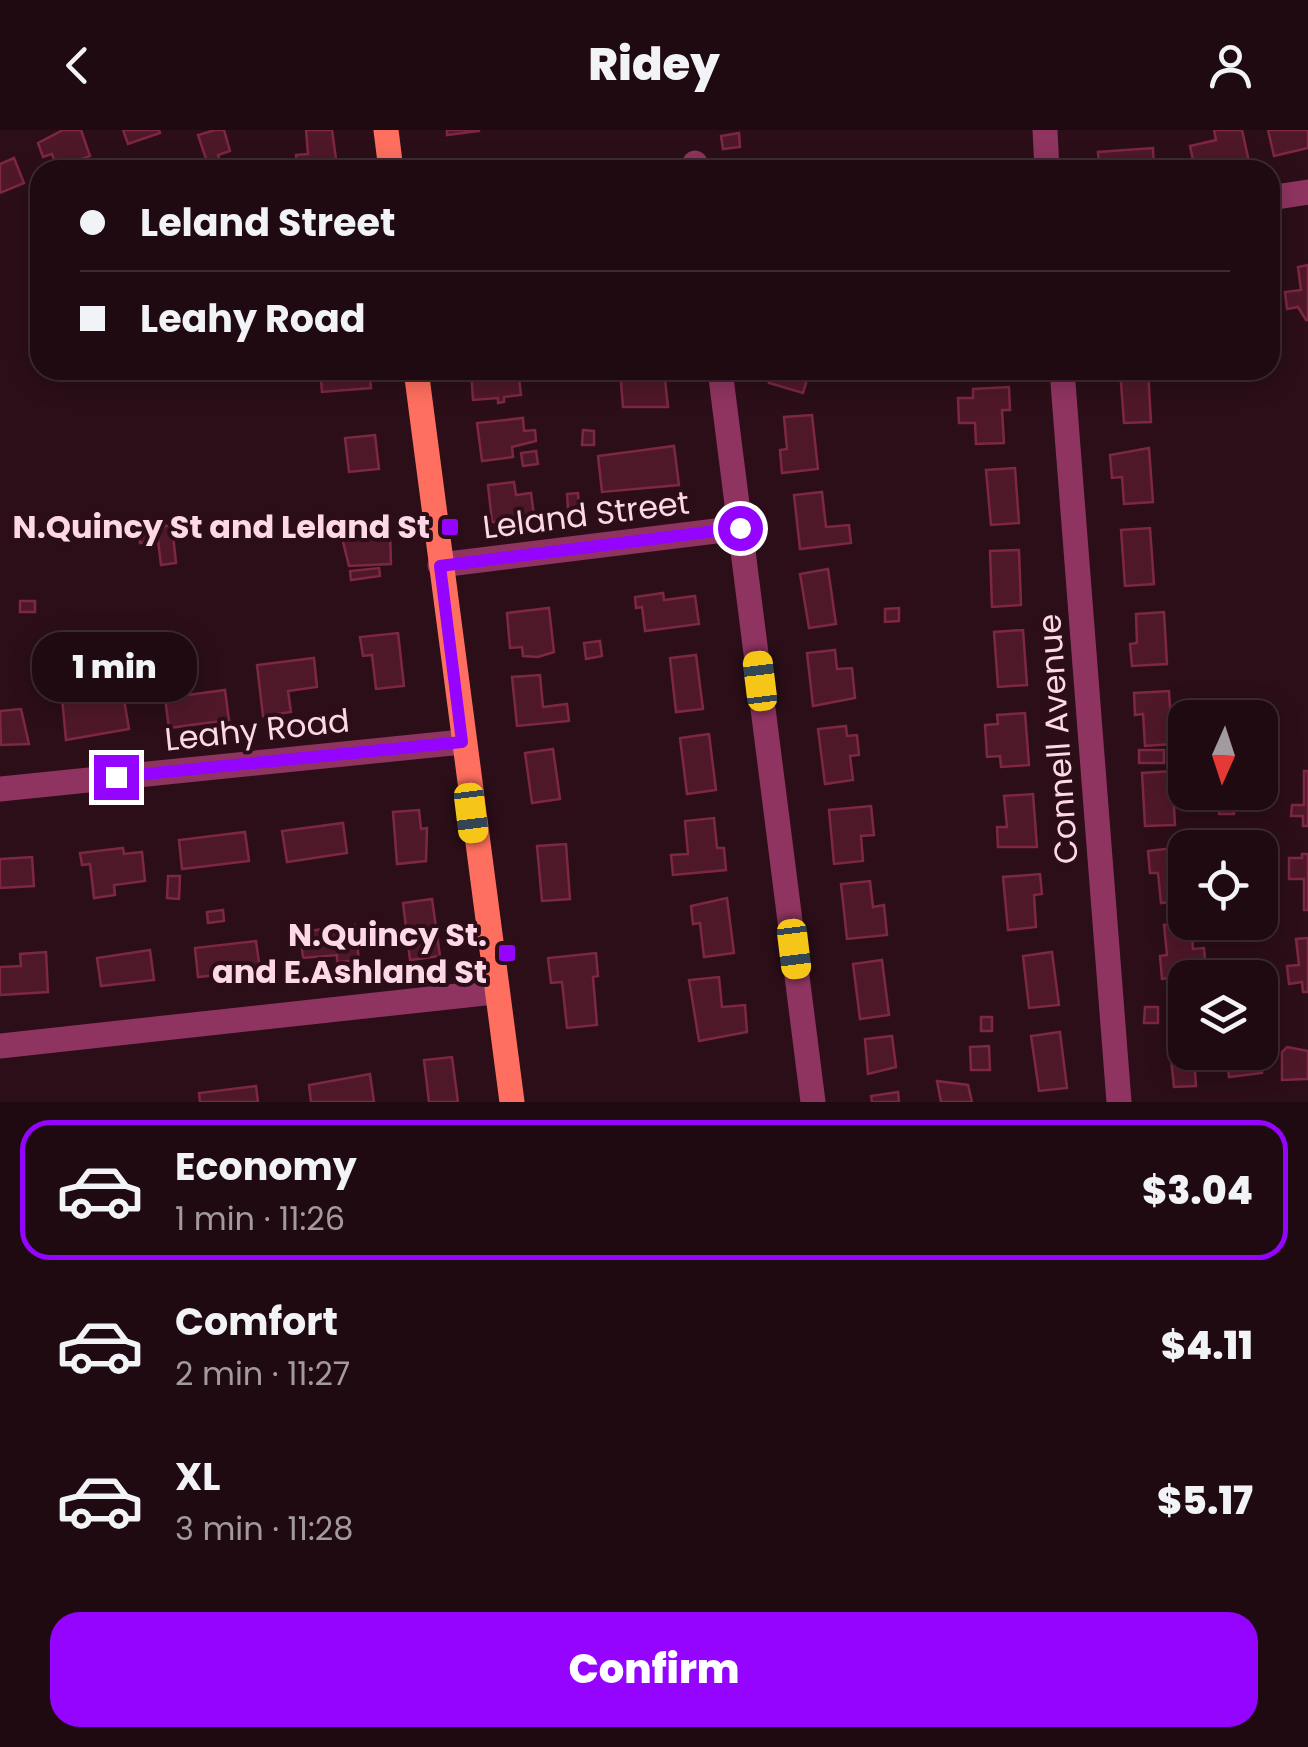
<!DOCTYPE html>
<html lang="en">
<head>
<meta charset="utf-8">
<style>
  :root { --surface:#200a12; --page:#2d1820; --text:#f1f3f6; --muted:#a29a9f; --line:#3d2b32; --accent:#9404ff }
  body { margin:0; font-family:Poppins,sans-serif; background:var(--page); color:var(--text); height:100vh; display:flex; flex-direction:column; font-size:38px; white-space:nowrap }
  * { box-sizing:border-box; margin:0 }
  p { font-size:32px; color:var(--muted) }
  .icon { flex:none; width:55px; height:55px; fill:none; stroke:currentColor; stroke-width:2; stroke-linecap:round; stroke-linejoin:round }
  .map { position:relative; height:972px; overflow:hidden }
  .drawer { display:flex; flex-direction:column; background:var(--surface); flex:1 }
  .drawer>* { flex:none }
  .top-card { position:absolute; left:30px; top:30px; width:1250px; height:220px; border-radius:30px; box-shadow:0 5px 25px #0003,0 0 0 2px var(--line); display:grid; align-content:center; height:220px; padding:0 50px; background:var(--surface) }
  .needle { width:65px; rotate:183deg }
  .fabs { position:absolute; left:1168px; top:570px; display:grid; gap:20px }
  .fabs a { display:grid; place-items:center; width:110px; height:110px; border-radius:20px; background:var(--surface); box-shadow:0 5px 25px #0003,0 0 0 2px var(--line); font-size:50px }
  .end { position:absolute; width:45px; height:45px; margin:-22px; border:12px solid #9404ff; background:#fff; box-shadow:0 0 0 5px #fff }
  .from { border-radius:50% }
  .bubble { position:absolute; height:70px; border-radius:30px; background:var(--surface); box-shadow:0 5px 25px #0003,0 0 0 2px var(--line); font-size:32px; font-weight:800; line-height:70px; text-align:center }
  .car { position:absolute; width:30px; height:60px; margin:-30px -15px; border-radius:12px; box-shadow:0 0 8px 2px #0007; background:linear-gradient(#f5c518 24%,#345 0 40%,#f5c518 0 76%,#345 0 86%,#f5c518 0) }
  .top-card b { display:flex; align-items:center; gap:35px; height:95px; font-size:38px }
  .top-card b+b { border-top:2px solid var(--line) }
  .top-card i { width:25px; height:25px; background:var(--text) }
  ul { padding:18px 0 0; list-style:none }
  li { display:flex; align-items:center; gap:30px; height:140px; margin:0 20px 15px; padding:0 30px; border:5px solid transparent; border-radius:30px }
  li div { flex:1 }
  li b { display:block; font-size:38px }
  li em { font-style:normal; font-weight:800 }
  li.selected { border-color:var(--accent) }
  li>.icon { width:90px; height:90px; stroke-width:1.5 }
  .action { display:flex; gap:20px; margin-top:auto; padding:20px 50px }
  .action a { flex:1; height:115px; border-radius:30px; background:var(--accent); color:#fff; font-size:40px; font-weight:800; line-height:115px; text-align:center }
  header { display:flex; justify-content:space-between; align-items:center; height:130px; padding:0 50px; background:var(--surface); font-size:45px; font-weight:800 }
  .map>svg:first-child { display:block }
  .building { fill:#4f1829; stroke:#7d2743; stroke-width:2.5 }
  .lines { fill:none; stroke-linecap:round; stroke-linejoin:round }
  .minor { stroke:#8f3460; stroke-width:25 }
  .major { stroke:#ff6f5f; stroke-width:25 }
  .route { stroke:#9404ff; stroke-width:12 }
  .poi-dot { fill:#9404ff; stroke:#2b0e18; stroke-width:4 }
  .labels { text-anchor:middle; stroke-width:8; stroke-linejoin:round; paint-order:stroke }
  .street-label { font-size:32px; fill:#ffd8e8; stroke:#2b0e18 }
  .poi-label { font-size:32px; font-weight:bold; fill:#ffd8e8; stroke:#2b0e18; text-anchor:end }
</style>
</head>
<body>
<header><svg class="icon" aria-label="back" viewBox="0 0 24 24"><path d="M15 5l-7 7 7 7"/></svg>Ridey<svg class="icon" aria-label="person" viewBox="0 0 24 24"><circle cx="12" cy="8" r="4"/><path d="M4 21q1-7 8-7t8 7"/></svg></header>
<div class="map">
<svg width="1308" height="972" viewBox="0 0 1308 972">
  <rect width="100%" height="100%" fill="#2b0e18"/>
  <g class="building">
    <polygon points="63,0 81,0 90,26 57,38 52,24 43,27 38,13"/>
    <polygon points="123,0 159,0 160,3 128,14"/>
    <polygon points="215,0 224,0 230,21 218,25 221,34 209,38 198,5"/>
    <polygon points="306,0 332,0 337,36 297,38 296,25 308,24"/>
    <polygon points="447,0 479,0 479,1 447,5"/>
    <polygon points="1214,0 1242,0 1249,32 1195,40 1190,16 1216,10"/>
    <polygon points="1268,0 1308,0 1308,18 1274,26"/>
    <polygon points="739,3 740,17 723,19 721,6"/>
    <polygon points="1153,18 1154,40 1099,40 1098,22"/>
    <polygon points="14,28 24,53 0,63 0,34"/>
    <polygon points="774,32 775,40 757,40 757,34"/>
    <polygon points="1308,135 1308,190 1306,190 1298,177 1287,179 1285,162 1301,160 1298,137"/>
    <polygon points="235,240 263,240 264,244 237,249"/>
    <polygon points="320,240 369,240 371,258 322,262"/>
    <polygon points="471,240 496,240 497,250 519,248 521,265 504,267 504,272 498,273 498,268 473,270"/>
    <polygon points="620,240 664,240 668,277 623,277"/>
    <polygon points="773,240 810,240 803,263 769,253"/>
    <polygon points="1120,240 1148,240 1151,292 1124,293"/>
    <polygon points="1009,257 1010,280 1002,280 1004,313 976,314 975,293 959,293 958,268 973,268 973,259"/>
    <polygon points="812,285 818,339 782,343 780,320 787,319 784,287"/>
    <polygon points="523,288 524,301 535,300 536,311 512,317 513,327 482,331 477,293"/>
    <polygon points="583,300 594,301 594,315 582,315"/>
    <polygon points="375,305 379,339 349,342 345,308"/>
    <polygon points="674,316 679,355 602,362 598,326"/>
    <polygon points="1149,318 1153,372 1124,374 1122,347 1112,348 1110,325"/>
    <polygon points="536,321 538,334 523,336 521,323"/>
    <polygon points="1015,338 1019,393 991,395 986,340"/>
    <polygon points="514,352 516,365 531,363 534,386 523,387 524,392 492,392 488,355"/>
    <polygon points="822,362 826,397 849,395 851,413 800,419 794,365"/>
    <polygon points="578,363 579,378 568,378 567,364"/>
    <polygon points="172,395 176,433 161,435 158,410 140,413 138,400"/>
    <polygon points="1150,398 1154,454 1125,456 1121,400"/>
    <polygon points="390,401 391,434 349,436 342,408"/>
    <polygon points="1019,420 1021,475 992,477 990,421"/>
    <polygon points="379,438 380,446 351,450 350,441"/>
    <polygon points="828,439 836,494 809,498 800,444"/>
    <polygon points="663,463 664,470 695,466 699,494 645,501 642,477 636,478 635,467"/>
    <rect x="20" y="471" width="15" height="11"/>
    <polygon points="549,478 554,522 538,527 523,526 522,517 510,518 507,483"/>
    <polygon points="899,478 899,491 885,492 885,479"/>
    <polygon points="1164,482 1167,534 1132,536 1130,514 1137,513 1136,484"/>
    <polygon points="1023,500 1027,555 998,557 994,502"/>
    <polygon points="398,503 404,556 376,559 372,525 363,526 360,507"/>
    <polygon points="600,511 602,526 586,529 584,513"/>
    <polygon points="835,520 837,539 852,538 855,568 813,576 807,523"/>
    <polygon points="696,525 703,579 676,582 670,528"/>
    <polygon points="314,528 317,557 288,561 291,582 263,586 257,535"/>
    <polygon points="540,545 543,577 567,574 569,591 517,596 512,547"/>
    <polygon points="92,554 93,572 124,569 129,599 66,610 61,557"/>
    <polygon points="225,560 229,590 169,598 165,568"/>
    <polygon points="1169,561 1172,614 1145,616 1143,584 1135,585 1134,563"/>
    <polygon points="21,579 29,614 1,615 0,581"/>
    <polygon points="1025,583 1029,635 1001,637 1000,626 987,627 985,595 998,594 997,585"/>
    <polygon points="846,596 847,606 857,605 859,625 850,626 853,650 825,654 818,599"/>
    <polygon points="709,604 716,660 687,664 680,608"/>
    <polygon points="553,619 560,669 532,673 525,623"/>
    <rect x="1139" y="620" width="25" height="13"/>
    <polygon points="1172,641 1175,695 1145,696 1142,643"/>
    <polygon points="1304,641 1308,641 1308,696 1303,696 1303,686 1291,686 1292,675 1304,675"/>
    <rect x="1219" y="662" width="15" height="22"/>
    <polygon points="1033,664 1037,717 998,717 997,697 1007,697 1004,666"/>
    <polygon points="871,676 874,705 861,706 863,731 834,734 829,680"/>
    <polygon points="419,680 421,699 427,698 426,731 397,734 393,682"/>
    <polygon points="714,688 717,718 724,718 726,740 673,745 671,725 688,724 685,691"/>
    <polygon points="343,693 347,723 287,732 282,701"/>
    <polygon points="245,702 249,731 182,739 179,710"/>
    <polygon points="566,714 570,769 542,771 537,716"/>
    <polygon points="1183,717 1185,770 1161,773 1158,743 1150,743 1148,721"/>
    <polygon points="123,718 124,724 142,722 145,751 114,755 115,765 94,768 90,734 82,735 80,723"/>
    <polygon points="1302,724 1308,724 1308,780 1304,780 1304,749 1289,749 1289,728 1302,728"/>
    <polygon points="32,727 34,756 0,758 0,729"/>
    <polygon points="1040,744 1042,764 1034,765 1036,797 1008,800 1003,747"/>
    <polygon points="168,746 180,746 179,769 167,768"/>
    <polygon points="870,751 873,777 884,775 887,805 847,809 841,754"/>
    <polygon points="727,768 734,823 704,827 700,793 693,794 691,776"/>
    <polygon points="432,769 440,826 410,830 403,773"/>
    <polygon points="223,780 224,791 208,793 207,782"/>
    <polygon points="1191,793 1193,819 1204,818 1206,841 1162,849 1160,826 1167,825 1164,795"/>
    <polygon points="355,795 359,830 337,832 337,825 303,828 300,802"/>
    <polygon points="1308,808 1308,862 1303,862 1302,852 1289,854 1287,836 1299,835 1296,809"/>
    <polygon points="256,811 260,840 198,847 195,818"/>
    <polygon points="150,820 154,850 101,856 97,828"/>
    <polygon points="46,822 48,862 0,865 0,837 21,836 20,824"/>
    <polygon points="1052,822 1059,875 1029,878 1023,826"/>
    <polygon points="596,823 598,846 593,847 597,895 567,898 562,852 551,853 548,828"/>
    <polygon points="882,830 889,885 860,889 853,834"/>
    <polygon points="719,847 722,877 745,875 747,902 699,911 689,850"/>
    <polygon points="1145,877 1158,877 1158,893 1144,893"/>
    <rect x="981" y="887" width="11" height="14"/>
    <polygon points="1060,902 1067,958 1039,961 1031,906"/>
    <polygon points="892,906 896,937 868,944 865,909"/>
    <polygon points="989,916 990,940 971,940 970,917"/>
    <polygon points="1287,917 1308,921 1308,949 1282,950 1282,922"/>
    <polygon points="1227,922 1260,922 1262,943 1229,947"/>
    <polygon points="452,927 458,972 429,972 424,930"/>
    <polygon points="1194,927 1196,956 1174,957 1171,929"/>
    <polygon points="370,944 374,972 311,972 309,955"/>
    <polygon points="937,951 968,955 972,972 941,972"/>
    <polygon points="256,956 258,972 200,972 199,963"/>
    <polygon points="898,962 899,972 872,972 871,966"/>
  </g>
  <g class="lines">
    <g class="minor">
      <polyline points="1045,0 1047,40"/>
      <polyline points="695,33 696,40"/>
      <polyline points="1270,68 1308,62"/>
      <polyline points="720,240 813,972"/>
      <polyline points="1062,240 1119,972"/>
      <polyline points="440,435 740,398"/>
      <polyline points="0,659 462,612"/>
      <polyline points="0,916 494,862"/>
    </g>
    <g class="major">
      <polyline points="386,0 391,40"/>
      <polyline points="416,240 512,972"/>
    </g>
  </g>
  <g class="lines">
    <polyline class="route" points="116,647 462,612 440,436 740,398"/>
  </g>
  <g class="poi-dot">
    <rect x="440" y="387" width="20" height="20" rx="5"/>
    <rect x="497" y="813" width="20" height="20" rx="5"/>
  </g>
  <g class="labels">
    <g class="street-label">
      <text transform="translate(586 385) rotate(-7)" y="11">Leland Street</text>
      <text transform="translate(257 600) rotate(-6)" y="11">Leahy Road</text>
      <text transform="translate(1058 609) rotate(-94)" y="11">Connell Avenue</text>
    </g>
    <g class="poi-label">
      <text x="430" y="408">N.Quincy St and Leland St</text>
      <text x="487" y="816">N.Quincy St.<tspan x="487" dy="37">and E.Ashland St</tspan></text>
    </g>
  </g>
</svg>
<div class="fabs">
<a><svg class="needle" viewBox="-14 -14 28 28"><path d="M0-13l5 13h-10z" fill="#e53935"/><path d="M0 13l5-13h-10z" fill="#a29a9f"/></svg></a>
<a><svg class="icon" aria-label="locate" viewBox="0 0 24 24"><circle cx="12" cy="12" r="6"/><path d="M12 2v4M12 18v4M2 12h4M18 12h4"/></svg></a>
<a><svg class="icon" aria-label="layers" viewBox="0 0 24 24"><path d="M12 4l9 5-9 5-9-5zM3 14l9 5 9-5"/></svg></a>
</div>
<i class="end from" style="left:740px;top:398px"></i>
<i class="end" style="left:116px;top:647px"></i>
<div class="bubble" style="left:32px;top:502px;width:165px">1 min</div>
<i class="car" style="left:760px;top:551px;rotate:353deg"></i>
<i class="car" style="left:471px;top:683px;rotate:173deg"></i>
<i class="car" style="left:794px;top:819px;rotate:173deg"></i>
<div class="top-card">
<b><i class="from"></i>Leland Street</b>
<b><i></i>Leahy Road</b>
</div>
</div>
<section class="drawer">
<ul>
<li class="selected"><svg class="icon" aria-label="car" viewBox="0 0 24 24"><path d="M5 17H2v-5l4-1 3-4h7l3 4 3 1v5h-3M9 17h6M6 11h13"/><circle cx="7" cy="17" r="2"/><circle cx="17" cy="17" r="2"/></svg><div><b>Economy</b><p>1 min · 11:26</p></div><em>$3.04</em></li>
<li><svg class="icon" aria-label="car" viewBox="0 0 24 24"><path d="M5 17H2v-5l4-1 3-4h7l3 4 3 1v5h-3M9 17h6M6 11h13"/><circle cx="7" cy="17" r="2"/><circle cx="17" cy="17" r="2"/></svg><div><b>Comfort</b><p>2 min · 11:27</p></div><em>$4.11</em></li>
<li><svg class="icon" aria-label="car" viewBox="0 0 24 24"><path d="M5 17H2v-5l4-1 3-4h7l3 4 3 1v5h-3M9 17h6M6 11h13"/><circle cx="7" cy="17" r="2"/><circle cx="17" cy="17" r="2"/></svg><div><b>XL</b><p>3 min · 11:28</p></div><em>$5.17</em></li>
</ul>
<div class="action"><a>Confirm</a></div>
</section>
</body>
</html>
